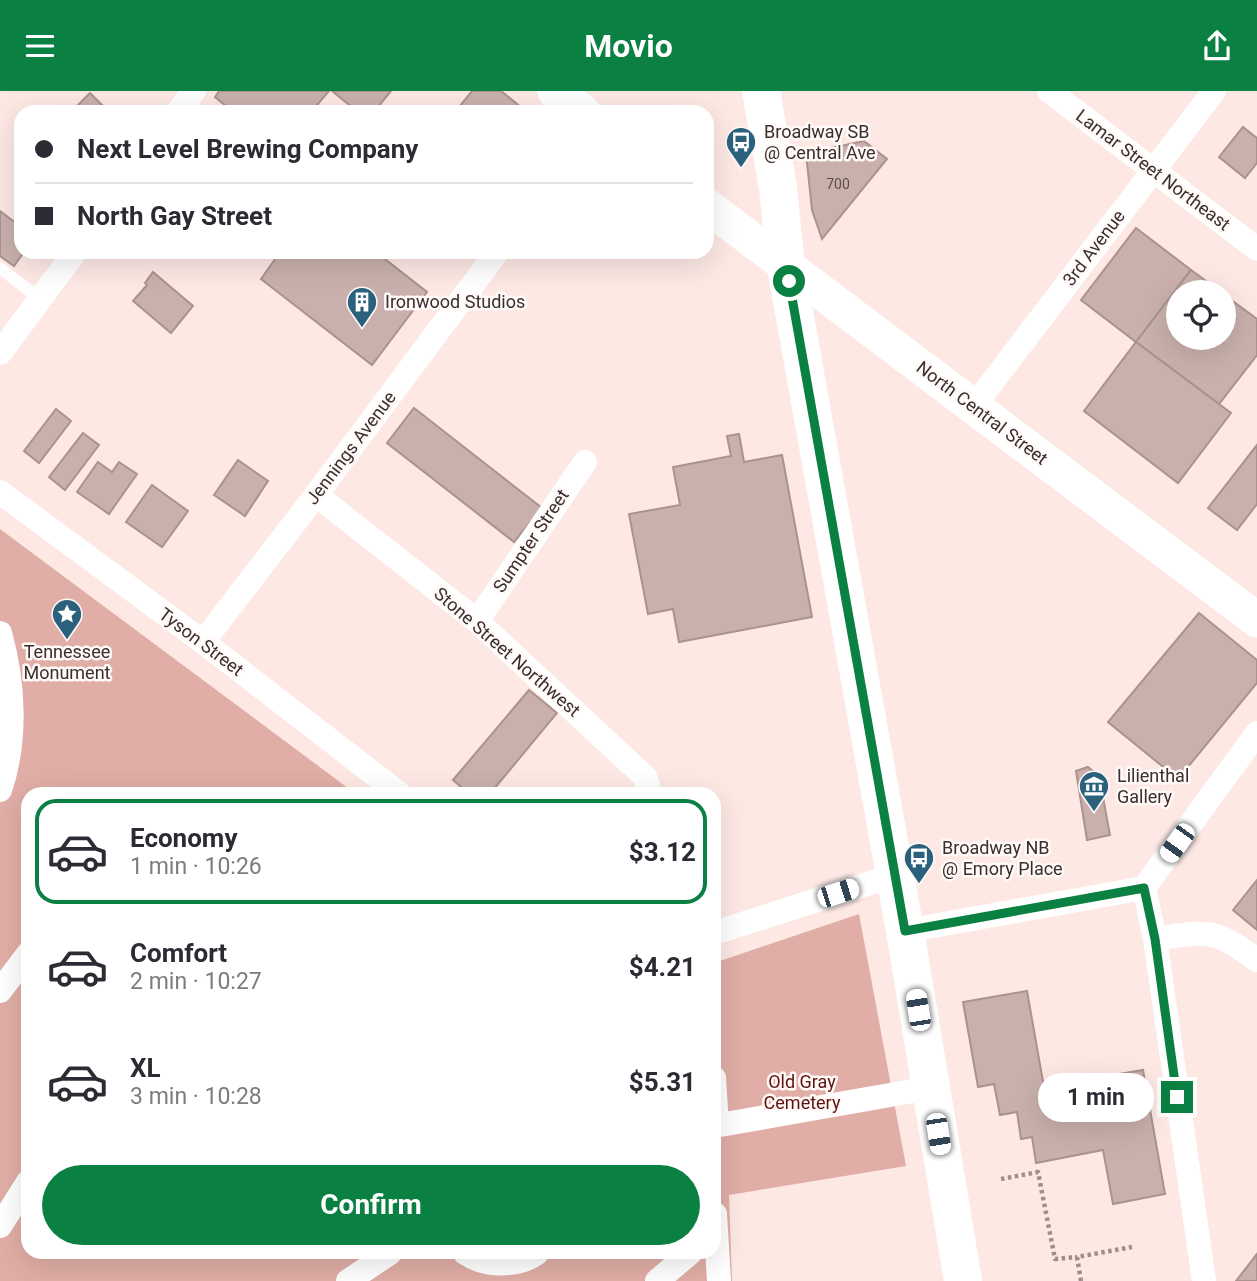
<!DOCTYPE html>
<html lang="en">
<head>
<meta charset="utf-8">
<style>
  :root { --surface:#fff; --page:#f2f2f3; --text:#2b2b33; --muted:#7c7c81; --line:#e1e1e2; --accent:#0b8043 }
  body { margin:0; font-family:Roboto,sans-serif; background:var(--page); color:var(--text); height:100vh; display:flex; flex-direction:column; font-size:26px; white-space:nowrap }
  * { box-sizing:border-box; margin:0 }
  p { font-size:23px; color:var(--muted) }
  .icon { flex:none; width:38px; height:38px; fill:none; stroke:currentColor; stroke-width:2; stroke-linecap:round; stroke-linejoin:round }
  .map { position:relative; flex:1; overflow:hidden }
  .side { position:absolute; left:21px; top:696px; width:700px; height:472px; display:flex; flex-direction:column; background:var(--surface); border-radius:21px; box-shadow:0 7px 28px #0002 }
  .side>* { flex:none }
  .hud { position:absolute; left:14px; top:14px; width:700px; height:154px; border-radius:21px; box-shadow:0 7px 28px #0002; display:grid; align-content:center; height:154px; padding:0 21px; background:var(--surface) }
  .buttons { position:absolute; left:1166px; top:189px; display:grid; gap:14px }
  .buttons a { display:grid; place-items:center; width:70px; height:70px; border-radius:50%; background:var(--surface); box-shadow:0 7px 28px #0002; font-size:35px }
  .end { position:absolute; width:32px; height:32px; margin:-16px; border:9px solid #0b8043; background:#fff; box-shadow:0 0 0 4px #fff }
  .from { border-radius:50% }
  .bubble { position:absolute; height:49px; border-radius:24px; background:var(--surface); box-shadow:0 7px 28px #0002; font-size:23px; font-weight:700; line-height:49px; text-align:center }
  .car { position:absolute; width:21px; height:42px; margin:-21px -10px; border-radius:9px; box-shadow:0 0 5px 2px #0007; background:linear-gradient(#fff 24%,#345 0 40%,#fff 0 76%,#345 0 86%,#fff 0) }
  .hud b { display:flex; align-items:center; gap:24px; height:66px; font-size:26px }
  .hud b+b { border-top:2px solid var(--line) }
  .hud i { width:18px; height:18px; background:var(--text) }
  ul { padding:12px 0 0; list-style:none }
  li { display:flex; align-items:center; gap:21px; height:105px; margin:0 14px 10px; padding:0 7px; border:4px solid transparent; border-radius:21px }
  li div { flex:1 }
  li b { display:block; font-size:26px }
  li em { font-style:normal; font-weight:700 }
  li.current { border-color:var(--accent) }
  li>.icon { width:63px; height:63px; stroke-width:1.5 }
  .primary-button { display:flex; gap:14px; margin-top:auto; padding:14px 21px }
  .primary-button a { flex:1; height:80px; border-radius:42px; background:var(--accent); color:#fff; font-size:28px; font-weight:700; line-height:80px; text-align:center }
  header { display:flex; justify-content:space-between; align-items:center; height:91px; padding:0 21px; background:var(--accent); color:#fff; font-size:32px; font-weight:700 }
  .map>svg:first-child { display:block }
  .green { fill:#e0aea6 }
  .building { fill:#c9b0ac; stroke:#ab928e; stroke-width:2 }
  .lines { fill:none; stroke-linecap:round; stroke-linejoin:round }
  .path { stroke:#9f8f8c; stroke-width:4.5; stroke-dasharray:3.5 3.5; stroke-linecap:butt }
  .lane { stroke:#fff; stroke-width:12 }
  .street { stroke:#fff; stroke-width:24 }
  .secondary { stroke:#fff; stroke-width:35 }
  .primary { stroke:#fff; stroke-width:38 }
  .route { stroke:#0b8043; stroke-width:9 }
  .labels { text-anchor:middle; stroke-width:5; stroke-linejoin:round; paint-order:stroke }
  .number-label { font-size:14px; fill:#5d4f4d }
  .poi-label { font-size:18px; fill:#392f2d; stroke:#fff9f8; text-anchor:start }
  .street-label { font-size:18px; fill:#392f2d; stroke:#fff9f8 }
  .park-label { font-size:18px; fill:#5e130e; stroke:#fff9f8 }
</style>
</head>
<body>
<header><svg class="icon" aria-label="menu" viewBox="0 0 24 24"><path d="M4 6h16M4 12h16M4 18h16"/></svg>Movio<svg class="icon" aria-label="share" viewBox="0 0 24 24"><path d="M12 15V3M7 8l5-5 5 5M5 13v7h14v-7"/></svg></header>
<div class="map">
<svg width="1257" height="1190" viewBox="0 0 1257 1190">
  <rect width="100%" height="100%" fill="#fde8e4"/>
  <polygon class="green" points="0,438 356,703 28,704 28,1162 714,1162 714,872 859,823 906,1075 729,1104 732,1190 0,1190"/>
  <g class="building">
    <polygon points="219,0 329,0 311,21 233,21 215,6"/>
    <polygon points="332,0 391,0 374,21 358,21"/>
    <polygon points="472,0 501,0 527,21 455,21"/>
    <polygon points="90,2 109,21 71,21"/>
    <polygon points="1243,36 1257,47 1257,72 1245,87 1219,66"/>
    <polygon points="864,50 887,68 822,148 812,119 806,62"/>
    <polygon points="0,120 21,136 19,152 21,161 24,161 14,175 0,165"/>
    <polygon points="1136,137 1191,179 1136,251 1081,209"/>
    <polygon points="280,161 376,161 427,201 372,274 261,188"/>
    <polygon points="1191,179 1221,201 1178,201 1178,247 1223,247 1223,203 1257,228 1257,264 1219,313 1136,251"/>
    <polygon points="153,181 193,215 171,242 133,210 147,194 145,192"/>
    <polygon points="1136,251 1231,322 1178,392 1084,320"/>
    <polygon points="414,317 542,417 514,451 387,352"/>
    <polygon points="56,318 71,330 39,372 24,360"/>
    <polygon points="83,342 99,354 65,399 49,386"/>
    <polygon points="739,343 744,371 782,364 812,526 679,551 673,518 648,523 629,423 680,414 673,376 731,365 727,345"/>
    <polygon points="1257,354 1257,413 1237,439 1208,417"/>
    <polygon points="238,369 268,390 245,425 214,404"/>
    <polygon points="98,371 112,381 119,371 137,383 109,423 77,401"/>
    <polygon points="152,394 188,420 162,456 126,431"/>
    <polygon points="1199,522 1257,569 1257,592 1178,688 1108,631"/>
    <polygon points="529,599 557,622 489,704 470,704 453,689"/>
    <polygon points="1088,676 1108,693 1102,701 1110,744 1087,749 1076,680"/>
    <polygon points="1257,789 1257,839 1233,819"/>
    <polygon points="1027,900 1044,996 1143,979 1165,1103 1113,1113 1103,1059 1036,1072 1032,1046 1021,1048 1017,1021 1000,1024 994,993 978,996 963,911"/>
    <polygon points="1257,1163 1257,1190 1236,1190"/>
  </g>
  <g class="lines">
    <g class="path">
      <polyline points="1001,1088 1038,1081 1055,1168 1077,1166"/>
      <polyline points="1081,1190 1077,1166 1132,1156"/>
    </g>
    <g class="lane">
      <polyline points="0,177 40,208"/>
      <polyline points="714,1061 715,1123"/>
    </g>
    <g class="street">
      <polyline points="1049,0 1257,158"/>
      <polyline points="178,21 194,0"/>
      <polyline points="0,262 75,161"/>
      <polyline points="974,315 1214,0"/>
      <polyline points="0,401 203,551 401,704"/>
      <polyline points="316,404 477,530 645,686 651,704"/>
      <polyline points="477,530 585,371"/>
      <path d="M 0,542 C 14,593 17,649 0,699"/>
      <polyline points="203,551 316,404 497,161"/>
      <polyline points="1144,797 1155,848 1204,1190"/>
      <polyline points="905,840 1144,797 1257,642"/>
      <polyline points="714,842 895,784"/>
      <path d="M 1155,848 C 1207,840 1214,837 1257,869"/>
      <polyline points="0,900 28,863"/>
      <polyline points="714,987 717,1034"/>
      <polyline points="714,1035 930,997"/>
      <polyline points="715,1123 719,1190"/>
      <polyline points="0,1135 28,1091"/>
      <path d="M 465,1162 C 485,1176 518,1176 537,1162"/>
      <polyline points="348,1190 390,1162"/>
      <polyline points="657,1190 690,1162"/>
    </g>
    <g class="secondary">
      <polyline points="555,0 583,21"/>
      <polyline points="707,115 1257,529"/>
    </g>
    <polyline class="primary" points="761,0 778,97 786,176 905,840 963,1190"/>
  </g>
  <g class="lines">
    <polyline class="route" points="789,190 905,840 1144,797 1155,848 1177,1006"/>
  </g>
  <defs>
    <g id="bus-pin" transform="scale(1.575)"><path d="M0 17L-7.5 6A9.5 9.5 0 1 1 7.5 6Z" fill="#2b617c" stroke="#fff9f8"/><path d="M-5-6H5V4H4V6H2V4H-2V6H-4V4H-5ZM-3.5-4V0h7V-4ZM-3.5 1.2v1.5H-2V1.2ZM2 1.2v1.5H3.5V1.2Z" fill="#fff"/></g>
    <g id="building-pin" transform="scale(1.575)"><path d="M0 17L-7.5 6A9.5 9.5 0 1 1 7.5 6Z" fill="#2b617c" stroke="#fff9f8"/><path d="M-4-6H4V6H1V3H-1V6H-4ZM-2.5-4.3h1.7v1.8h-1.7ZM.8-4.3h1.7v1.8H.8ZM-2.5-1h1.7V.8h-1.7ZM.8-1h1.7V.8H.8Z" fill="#fff"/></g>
    <g id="sight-pin" transform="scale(1.575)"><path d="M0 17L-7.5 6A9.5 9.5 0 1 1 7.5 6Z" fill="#2b617c" stroke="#fff9f8"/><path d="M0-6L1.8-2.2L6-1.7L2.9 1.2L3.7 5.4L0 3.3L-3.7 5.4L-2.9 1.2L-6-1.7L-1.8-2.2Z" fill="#fff"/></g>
    <g id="museum-pin" transform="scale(1.575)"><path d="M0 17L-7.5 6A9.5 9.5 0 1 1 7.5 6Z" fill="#2b617c" stroke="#fff9f8"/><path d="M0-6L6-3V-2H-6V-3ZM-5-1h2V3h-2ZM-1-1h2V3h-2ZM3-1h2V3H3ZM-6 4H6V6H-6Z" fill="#fff"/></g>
  </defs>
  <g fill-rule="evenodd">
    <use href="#bus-pin" x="741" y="51"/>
    <use href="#building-pin" x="362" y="211"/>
    <use href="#sight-pin" x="67" y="523"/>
    <use href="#museum-pin" x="1094" y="695"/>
    <use href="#bus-pin" x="919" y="767"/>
  </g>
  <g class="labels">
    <g class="number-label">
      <text x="838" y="98">700</text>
    </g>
    <g class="poi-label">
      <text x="764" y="47">Broadway SB<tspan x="764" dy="21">@ Central Ave</tspan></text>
      <text x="385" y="217">Ironwood Studios</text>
      <text x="67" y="567" text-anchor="middle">Tennessee<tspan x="67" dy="21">Monument</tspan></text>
      <text x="1117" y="691">Lilienthal<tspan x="1117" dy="21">Gallery</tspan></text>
      <text x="942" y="763">Broadway NB<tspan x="942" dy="21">@ Emory Place</tspan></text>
    </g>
    <g class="street-label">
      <text transform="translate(1153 79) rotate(37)" y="6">Lamar Street Northeast</text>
      <text transform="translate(1094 157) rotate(-53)" y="6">3rd Avenue</text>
      <text transform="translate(982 322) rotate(37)" y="6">North Central Street</text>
      <text transform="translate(351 357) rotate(-53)" y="6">Jennings Avenue</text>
      <text transform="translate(531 450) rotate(-56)" y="6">Sumpter Street</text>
      <text transform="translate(201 551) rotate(37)" y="6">Tyson Street</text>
      <text transform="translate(507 561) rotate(41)" y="6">Stone Street Northwest</text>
    </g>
    <g class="park-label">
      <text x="802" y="997">Old Gray<tspan x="802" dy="21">Cemetery</tspan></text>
    </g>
  </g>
</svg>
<div class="buttons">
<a><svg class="icon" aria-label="locate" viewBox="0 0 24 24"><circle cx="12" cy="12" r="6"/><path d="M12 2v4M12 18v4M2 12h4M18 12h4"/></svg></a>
</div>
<i class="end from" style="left:789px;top:190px"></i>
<i class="end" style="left:1177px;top:1006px"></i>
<div class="bubble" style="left:1038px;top:982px;width:116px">1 min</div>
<i class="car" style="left:1177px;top:752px;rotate:216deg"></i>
<i class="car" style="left:838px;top:802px;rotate:72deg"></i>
<i class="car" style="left:918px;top:919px;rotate:351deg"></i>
<i class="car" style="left:938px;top:1043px;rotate:171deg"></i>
<div class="hud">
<b><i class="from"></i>Next Level Brewing Company</b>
<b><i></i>North Gay Street</b>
</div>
<section class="side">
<ul>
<li class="current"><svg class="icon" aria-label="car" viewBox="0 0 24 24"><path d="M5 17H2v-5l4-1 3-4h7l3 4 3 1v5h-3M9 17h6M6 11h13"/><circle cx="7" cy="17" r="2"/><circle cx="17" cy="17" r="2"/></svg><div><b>Economy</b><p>1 min · 10:26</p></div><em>$3.12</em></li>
<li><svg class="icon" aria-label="car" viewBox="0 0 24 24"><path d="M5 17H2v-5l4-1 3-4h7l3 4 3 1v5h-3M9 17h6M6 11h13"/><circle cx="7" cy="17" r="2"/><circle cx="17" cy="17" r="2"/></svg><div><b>Comfort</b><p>2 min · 10:27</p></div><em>$4.21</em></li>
<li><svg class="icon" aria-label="car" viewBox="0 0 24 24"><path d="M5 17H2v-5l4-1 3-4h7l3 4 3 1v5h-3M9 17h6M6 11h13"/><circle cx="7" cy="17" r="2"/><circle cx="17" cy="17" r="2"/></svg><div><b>XL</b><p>3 min · 10:28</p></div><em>$5.31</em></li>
</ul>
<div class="primary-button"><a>Confirm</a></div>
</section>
</div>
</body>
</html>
